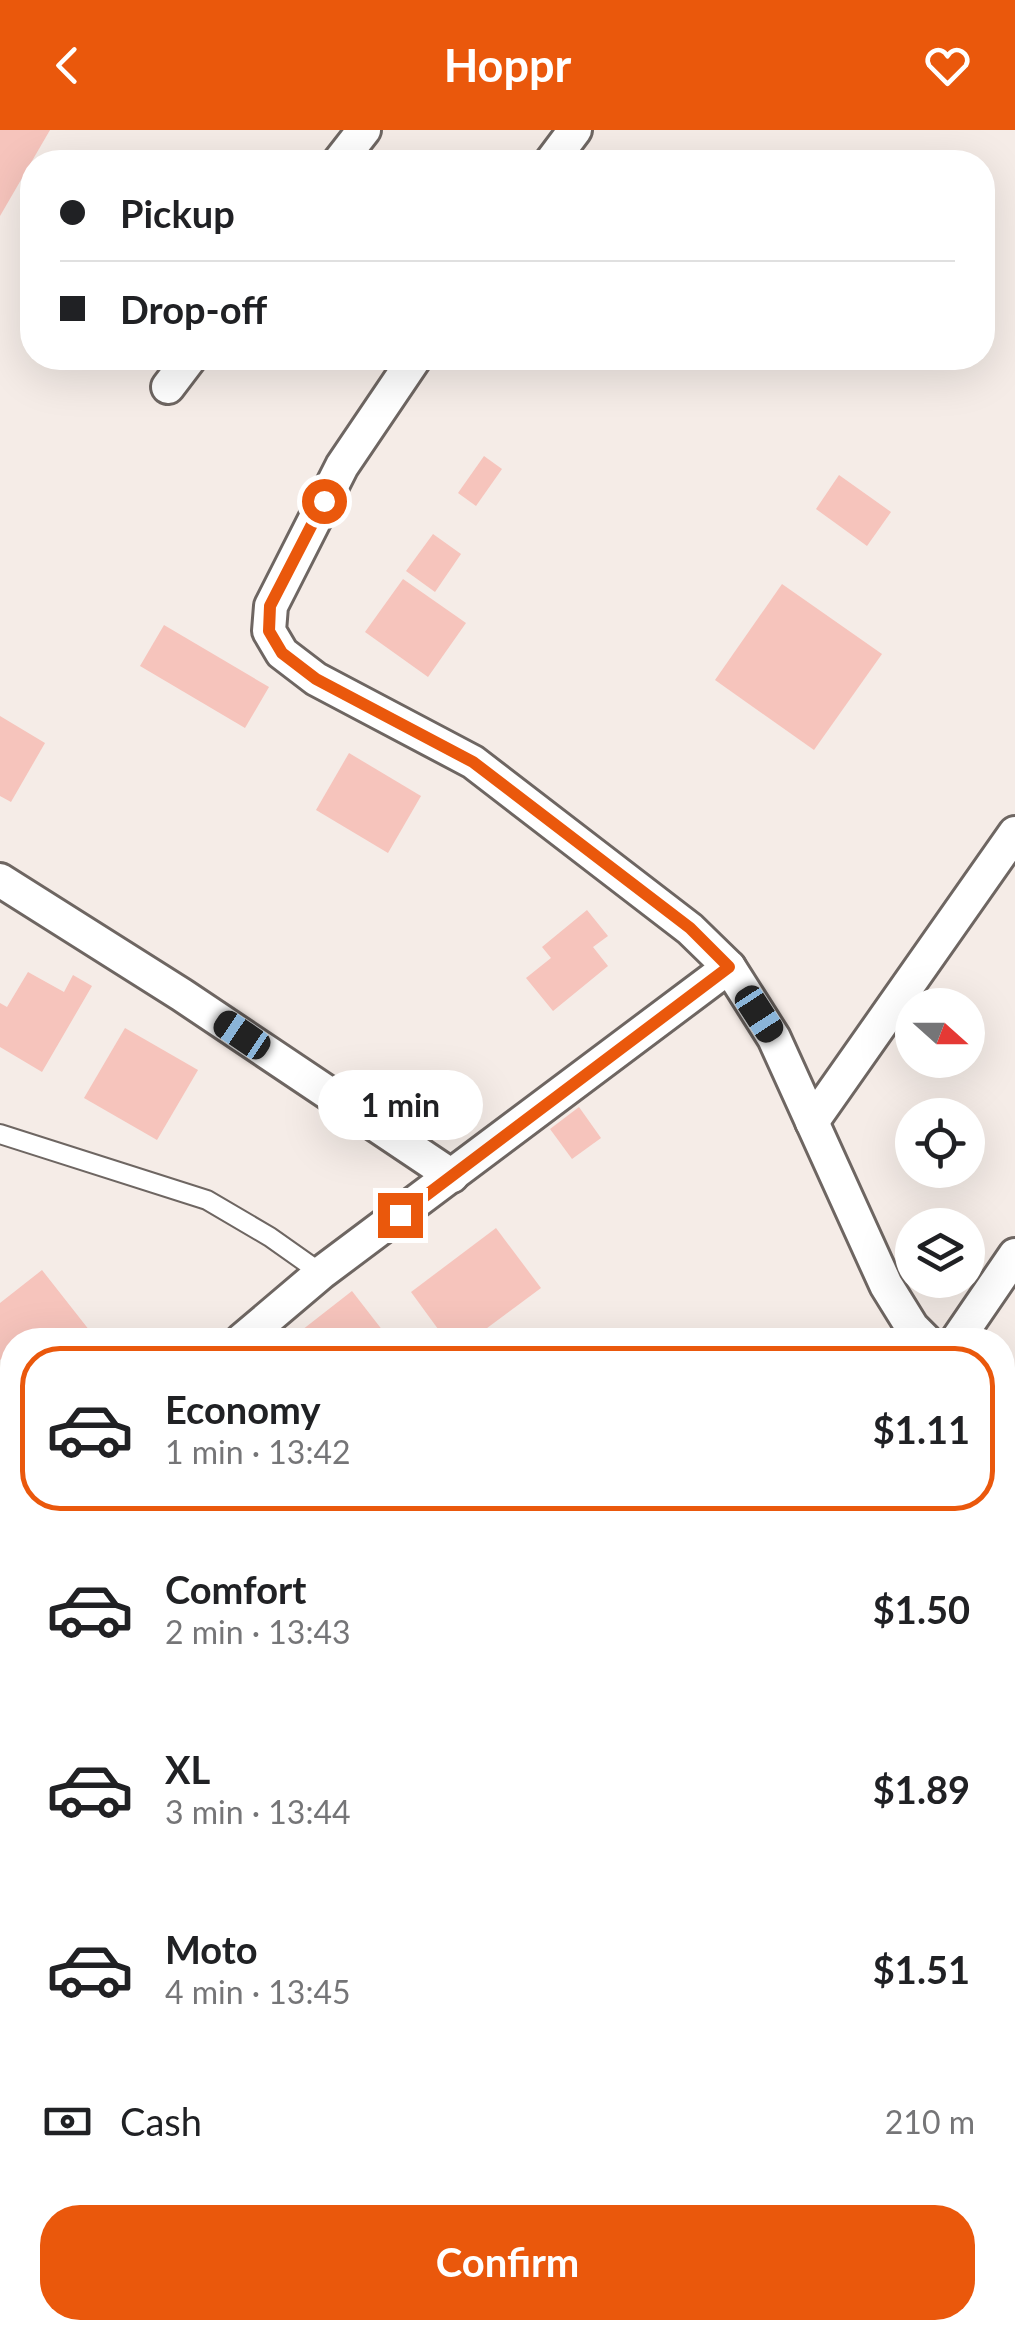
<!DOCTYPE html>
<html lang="en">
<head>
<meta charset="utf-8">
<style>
  :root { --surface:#fff; --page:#f6f6f6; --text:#202124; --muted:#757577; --line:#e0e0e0; --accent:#ea580c }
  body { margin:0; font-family:Lato,sans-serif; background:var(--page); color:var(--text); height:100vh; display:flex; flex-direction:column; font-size:38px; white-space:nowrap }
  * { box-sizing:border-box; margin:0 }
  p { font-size:32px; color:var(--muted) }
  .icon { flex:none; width:55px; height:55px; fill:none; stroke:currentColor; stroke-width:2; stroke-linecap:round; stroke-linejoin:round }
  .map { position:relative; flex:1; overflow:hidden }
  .panel { position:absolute; left:0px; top:1198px; width:1015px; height:1012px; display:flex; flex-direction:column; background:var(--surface); border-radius:40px 40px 0 0; box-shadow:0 10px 40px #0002 }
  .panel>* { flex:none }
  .hud { position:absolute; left:20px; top:20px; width:975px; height:220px; border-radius:40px; box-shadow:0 10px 40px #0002; display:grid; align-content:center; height:220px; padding:0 40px; background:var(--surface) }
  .needle { width:65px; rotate:111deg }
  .fabs { position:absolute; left:895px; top:858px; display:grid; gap:20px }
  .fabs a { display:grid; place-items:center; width:90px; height:90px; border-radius:50%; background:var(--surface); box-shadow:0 10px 40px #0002; font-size:50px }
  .end { position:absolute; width:45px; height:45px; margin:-22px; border:12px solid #ea580c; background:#fff; box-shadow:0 0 0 5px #fff }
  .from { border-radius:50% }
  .bubble { position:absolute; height:70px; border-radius:35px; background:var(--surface); box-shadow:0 10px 40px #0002; font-size:32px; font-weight:700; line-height:70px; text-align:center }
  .car { position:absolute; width:30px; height:60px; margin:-30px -15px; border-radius:12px; box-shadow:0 0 8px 2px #0007; background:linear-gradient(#222 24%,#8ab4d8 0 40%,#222 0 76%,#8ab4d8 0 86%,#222 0) }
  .hud b { display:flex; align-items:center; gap:35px; height:95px; font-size:38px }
  .hud b+b { border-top:2px solid var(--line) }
  .hud i { width:25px; height:25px; background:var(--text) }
  ul { padding:18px 0 0; list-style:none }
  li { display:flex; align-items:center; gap:30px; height:165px; margin:0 20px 15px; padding:0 20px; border:5px solid transparent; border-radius:40px }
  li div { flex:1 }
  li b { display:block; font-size:38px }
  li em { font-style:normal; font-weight:700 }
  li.current { border-color:var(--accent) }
  li>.icon { width:90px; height:90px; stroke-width:1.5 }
  .pay { display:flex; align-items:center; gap:25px; height:110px; padding:0 40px; font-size:38px }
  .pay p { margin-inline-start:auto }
  .primary-button { display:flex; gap:20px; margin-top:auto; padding:20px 40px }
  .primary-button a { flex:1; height:115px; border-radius:40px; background:var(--accent); color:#fff; font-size:40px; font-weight:700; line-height:115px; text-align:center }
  header { display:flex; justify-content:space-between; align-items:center; height:130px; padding:0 40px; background:var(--accent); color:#fff; font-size:45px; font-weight:700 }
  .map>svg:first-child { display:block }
  .building { fill:#f6c4bc }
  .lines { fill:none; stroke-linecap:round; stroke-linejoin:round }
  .service-casing { stroke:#6e6662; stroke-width:22 }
  .minor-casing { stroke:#6e6662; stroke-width:38 }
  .primary-casing { stroke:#6e6662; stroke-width:58 }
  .service { stroke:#fff; stroke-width:18 }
  .minor { stroke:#fff; stroke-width:32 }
  .primary { stroke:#fff; stroke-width:52 }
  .route { stroke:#ea580c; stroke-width:12 }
</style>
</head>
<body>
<header><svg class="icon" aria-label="back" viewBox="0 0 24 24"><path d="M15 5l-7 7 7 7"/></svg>Hoppr<svg class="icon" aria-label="heart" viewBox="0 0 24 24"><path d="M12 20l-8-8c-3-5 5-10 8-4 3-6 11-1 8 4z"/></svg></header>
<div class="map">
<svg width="1015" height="2209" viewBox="0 0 1015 2209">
  <rect width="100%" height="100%" fill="#f5ece7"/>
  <g class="building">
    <polygon points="0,0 50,0 0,86"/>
    <polygon points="484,326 502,339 476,376 458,363"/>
    <polygon points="839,345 891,382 867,416 816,379"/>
    <polygon points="433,404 461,424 435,462 406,441"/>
    <polygon points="403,449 466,493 428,547 365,502"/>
    <polygon points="782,454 882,524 814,620 715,550"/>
    <polygon points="164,495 269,557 245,598 140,536"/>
    <polygon points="0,586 45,613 11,672 0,666"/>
    <polygon points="349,623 421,666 388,723 316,680"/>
    <polygon points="587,780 608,806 593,817 608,836 553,881 526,848 551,828 542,817"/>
    <polygon points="28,842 64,862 73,845 92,856 42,942 0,917 0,873 7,877"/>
    <polygon points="125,898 198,940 157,1010 84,968"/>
    <polygon points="579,977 601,1008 572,1029 550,999"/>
    <polygon points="496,1098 541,1158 471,1210 446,1210 411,1162"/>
    <polygon points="42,1140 97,1210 12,1210 12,1245 0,1229 0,1173"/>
    <polygon points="352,1161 390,1210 310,1210 302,1200"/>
    <polygon points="12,1450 12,1581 0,1592 0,1462"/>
    <polygon points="1003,1639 1015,1643 1015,1706 1002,1702"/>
    <polygon points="0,1709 12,1723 12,1807 10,1810 0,1803"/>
    <polygon points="1002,2025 1015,2031 1015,2109 1002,2103"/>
    <polygon points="12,2074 12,2188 0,2209 0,2098"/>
    <polygon points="1002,2142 1015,2147 1015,2209 953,2209 926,2198 1002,2198"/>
    <polygon points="256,2198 350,2198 376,2209 250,2209"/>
  </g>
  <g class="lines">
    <g class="service-casing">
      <polyline id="service" points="0,1004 207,1070 270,1107 321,1143"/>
    </g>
    <g class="minor-casing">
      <g id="minor">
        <polyline points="339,32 364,0"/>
        <polyline points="551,32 575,0"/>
        <polyline points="415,228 342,336 271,476 269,501 282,523 316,549 473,632 690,799 729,837 774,908 886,1155 912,1197 925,1210"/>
        <polyline points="168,257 190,228"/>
        <polyline points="0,750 182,865 452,1046"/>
        <polyline points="812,992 1015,703"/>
        <polyline points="242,1210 321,1143 729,837"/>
        <polyline points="957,1210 1015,1125"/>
        <polyline points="1002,1271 1015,1279"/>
        <polyline points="0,1415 12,1404"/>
        <polyline points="1002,1862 1015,1835"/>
        <polyline points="866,2209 870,2198"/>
      </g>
    </g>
    <g class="primary-casing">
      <g id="primary">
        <polyline points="0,1875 12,1882"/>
        <polyline points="0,1969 12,1975"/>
        <polyline points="494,2198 520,2209"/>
        <polyline points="699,2198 725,2209"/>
      </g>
    </g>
    <use href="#service" class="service"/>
    <use href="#minor" class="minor"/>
    <use href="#primary" class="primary"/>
  </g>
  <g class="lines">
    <polyline class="route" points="324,371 270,476 269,501 282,523 316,549 473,632 690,798 729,837 400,1085"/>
  </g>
</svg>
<div class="fabs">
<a><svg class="needle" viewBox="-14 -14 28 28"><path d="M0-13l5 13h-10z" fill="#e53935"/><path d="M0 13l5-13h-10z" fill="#757577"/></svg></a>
<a><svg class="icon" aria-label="locate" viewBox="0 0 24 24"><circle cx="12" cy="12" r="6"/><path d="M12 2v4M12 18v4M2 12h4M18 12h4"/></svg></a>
<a><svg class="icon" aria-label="layers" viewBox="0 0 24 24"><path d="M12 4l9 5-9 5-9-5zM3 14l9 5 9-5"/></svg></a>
</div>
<i class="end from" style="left:324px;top:371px"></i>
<i class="end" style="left:400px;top:1085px"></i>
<div class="bubble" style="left:318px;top:940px;width:165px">1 min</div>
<i class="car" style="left:759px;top:884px;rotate:147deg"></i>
<i class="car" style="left:242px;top:905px;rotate:304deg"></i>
<div class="hud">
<b><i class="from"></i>Pickup</b>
<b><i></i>Drop-off</b>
</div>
<section class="panel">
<ul>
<li class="current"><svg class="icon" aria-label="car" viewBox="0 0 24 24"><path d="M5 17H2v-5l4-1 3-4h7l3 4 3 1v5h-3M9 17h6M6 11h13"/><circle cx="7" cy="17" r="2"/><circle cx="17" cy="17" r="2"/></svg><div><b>Economy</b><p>1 min · 13:42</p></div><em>$1.11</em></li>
<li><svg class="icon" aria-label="car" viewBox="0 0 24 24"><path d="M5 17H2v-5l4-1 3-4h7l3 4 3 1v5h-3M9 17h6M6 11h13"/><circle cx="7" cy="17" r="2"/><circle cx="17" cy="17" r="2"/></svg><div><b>Comfort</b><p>2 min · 13:43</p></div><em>$1.50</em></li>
<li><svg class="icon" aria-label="car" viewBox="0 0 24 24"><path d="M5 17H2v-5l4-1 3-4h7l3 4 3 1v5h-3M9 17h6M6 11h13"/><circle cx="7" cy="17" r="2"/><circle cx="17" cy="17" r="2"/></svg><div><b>XL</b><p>3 min · 13:44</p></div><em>$1.89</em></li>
<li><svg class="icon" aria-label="car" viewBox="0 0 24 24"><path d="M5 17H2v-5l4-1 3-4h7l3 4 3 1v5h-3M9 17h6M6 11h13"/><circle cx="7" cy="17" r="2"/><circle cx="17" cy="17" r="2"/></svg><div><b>Moto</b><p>4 min · 13:45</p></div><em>$1.51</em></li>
</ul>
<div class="pay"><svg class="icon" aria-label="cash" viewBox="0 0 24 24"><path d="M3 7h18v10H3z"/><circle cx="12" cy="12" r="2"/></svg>Cash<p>210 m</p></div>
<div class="primary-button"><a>Confirm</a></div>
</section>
</div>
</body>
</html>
